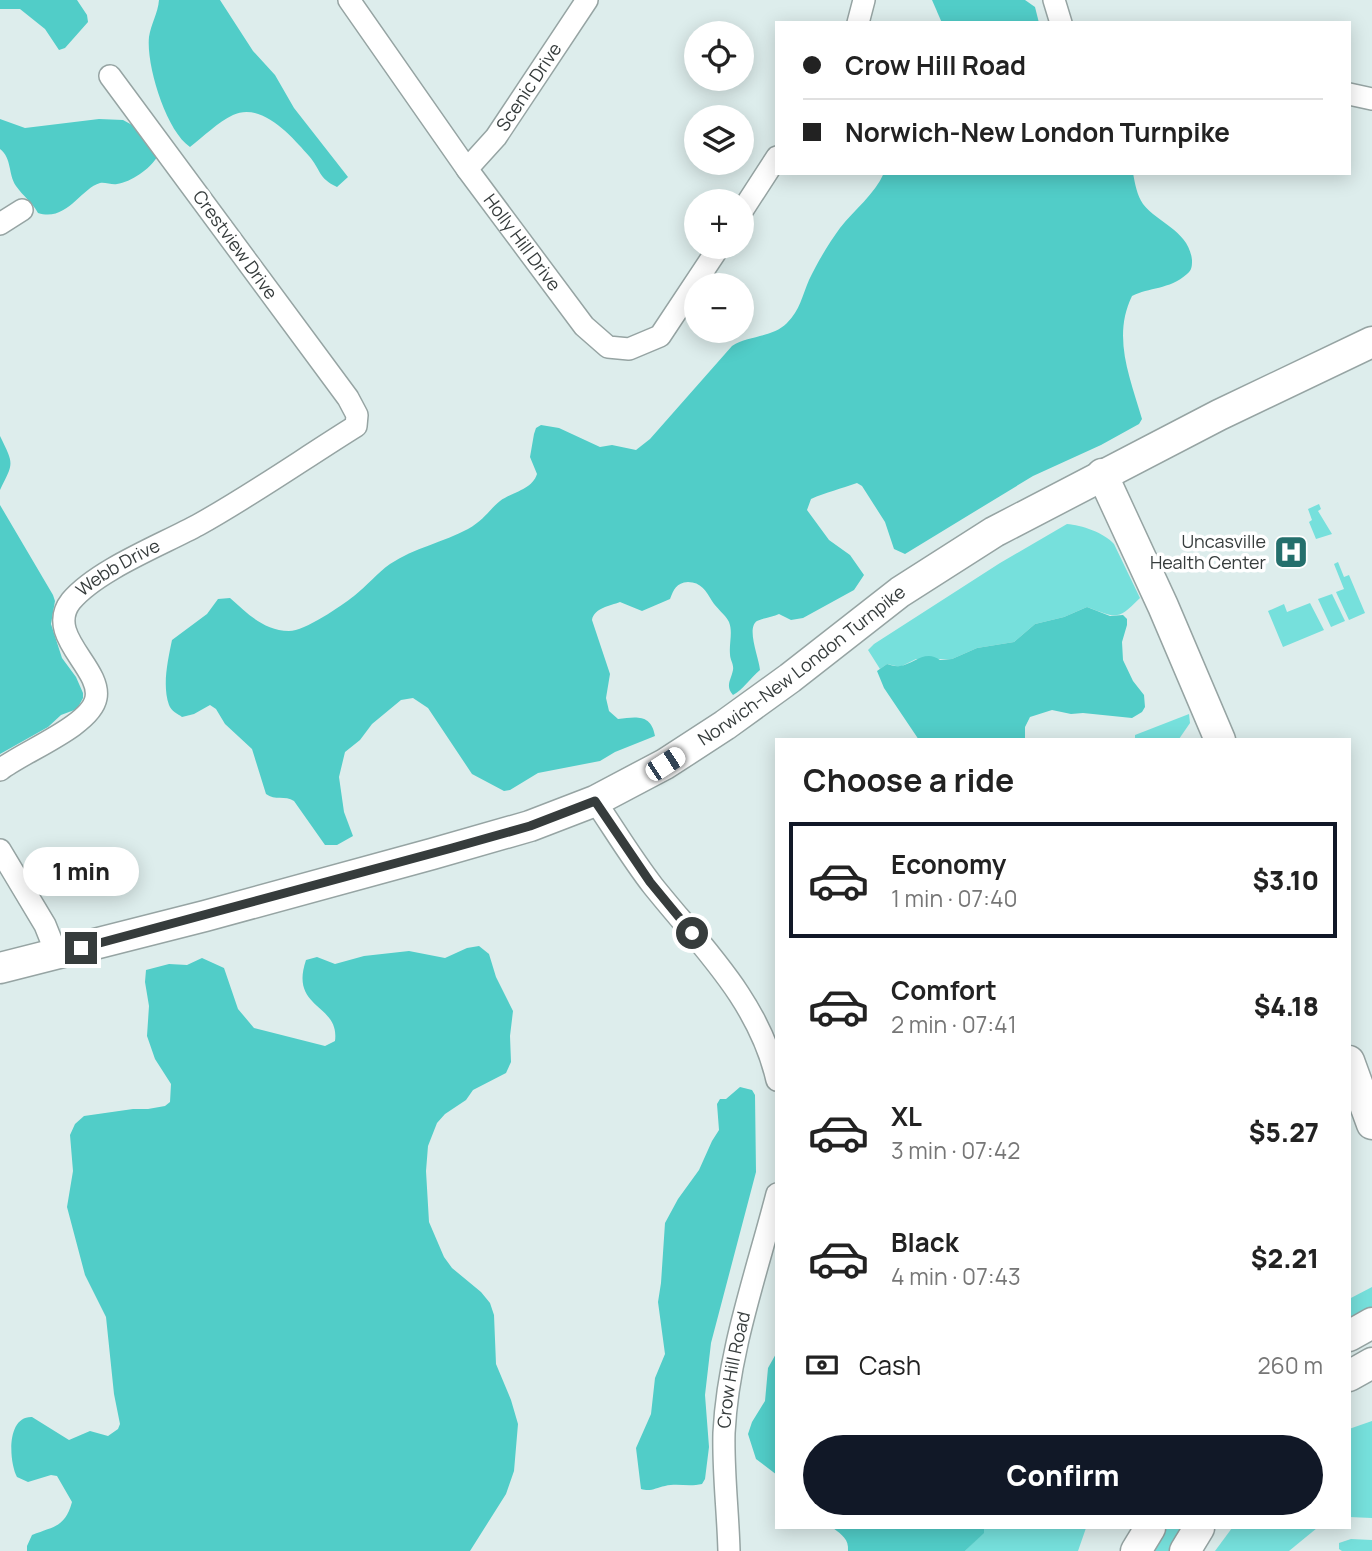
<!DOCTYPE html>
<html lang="en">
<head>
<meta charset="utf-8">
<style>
  :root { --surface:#fff; --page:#f2f2f2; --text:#222; --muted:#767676; --line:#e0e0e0; --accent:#111827 }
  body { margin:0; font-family:Manrope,sans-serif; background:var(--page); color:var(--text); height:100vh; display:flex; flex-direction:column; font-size:26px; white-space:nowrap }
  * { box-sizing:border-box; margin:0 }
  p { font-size:23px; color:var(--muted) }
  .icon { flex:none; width:38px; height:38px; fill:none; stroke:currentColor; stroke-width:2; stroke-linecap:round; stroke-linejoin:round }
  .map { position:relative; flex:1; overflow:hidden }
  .details { position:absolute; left:775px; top:738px; width:576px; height:791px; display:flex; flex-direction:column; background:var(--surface); border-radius:0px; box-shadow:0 4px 18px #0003 }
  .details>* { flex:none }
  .top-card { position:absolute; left:775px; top:21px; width:576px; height:154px; border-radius:0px; box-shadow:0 4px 18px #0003; display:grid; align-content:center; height:154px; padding:0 28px; background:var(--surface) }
  .fabs { position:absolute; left:684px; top:21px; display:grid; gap:14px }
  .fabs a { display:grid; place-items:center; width:70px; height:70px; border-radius:50%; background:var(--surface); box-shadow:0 4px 18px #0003; font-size:35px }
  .end { position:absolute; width:32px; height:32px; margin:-16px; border:9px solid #363c3c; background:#fff; box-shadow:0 0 0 4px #fff }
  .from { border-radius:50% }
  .bubble { position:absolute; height:49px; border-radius:24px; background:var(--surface); box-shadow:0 4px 18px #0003; font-size:23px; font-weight:800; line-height:49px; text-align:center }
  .car { position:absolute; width:21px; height:42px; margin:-21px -10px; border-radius:9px; box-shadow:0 0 5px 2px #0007; background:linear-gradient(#fff 24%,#345 0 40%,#fff 0 76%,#345 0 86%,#fff 0) }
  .top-card b { display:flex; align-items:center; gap:24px; height:66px; font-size:26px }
  .top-card b+b { border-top:2px solid var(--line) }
  .top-card i { width:18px; height:18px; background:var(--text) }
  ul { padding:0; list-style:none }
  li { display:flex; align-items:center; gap:21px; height:116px; margin:0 14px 10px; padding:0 14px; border:4px solid transparent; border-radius:0px }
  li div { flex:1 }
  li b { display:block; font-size:26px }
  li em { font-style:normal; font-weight:800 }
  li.selected { border-color:var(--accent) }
  li>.icon { width:63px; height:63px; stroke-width:1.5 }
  h2 { padding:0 28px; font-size:32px; line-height:84px }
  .pay { display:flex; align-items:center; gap:18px; height:77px; padding:0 28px; font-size:26px }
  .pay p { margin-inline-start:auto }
  .button { display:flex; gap:14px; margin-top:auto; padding:14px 28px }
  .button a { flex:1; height:80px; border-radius:42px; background:var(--accent); color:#fff; font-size:28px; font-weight:800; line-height:80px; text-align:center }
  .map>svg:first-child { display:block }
  .green { fill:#76e0dc }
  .forest { fill:#51cdc8 }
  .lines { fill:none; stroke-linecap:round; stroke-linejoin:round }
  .street-casing { stroke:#96a4a3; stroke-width:24 }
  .secondary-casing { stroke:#96a4a3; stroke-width:33 }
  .street { stroke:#fff; stroke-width:21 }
  .secondary { stroke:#fff; stroke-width:30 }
  .route { stroke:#363c3c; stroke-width:9 }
  .labels { text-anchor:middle; stroke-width:7; stroke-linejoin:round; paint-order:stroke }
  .street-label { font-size:18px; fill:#363c3c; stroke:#fff }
  .poi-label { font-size:18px; fill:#363c3c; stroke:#fff; text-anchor:end }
</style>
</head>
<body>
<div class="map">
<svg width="1372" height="1551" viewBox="0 0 1372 1551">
  <rect width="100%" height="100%" fill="#ddedec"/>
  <g class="green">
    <polygon points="1319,504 1321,509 1318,511 1332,534 1316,539 1309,522 1312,520 1308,509"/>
    <path d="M 1067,524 C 1081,525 1105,533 1114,544 L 1140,598 C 1117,621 1117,618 1087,607 L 1064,617 L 1035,624 L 1014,642 L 977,648 L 952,659 L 916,659 L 900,667 L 887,664 L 880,669 L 868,650 L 874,644 L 1000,563 Z"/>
    <polygon points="1338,562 1344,577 1349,575 1365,613 1349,620 1336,592 1344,589 1334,564"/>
    <polygon points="1332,594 1345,621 1331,627 1318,599"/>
    <polygon points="1310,603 1324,630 1283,647 1268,611 1284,604 1287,612"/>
    <polygon points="1189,714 1190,723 1179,739 1135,740 1135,735"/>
    <polygon points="1372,1287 1372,1311 1349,1322 1349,1299"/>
    <polygon points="1372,1421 1372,1518 1349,1517 1349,1429"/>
    <polygon points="984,1528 1086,1528 1078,1551 965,1551 983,1533"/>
    <polygon points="1166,1528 1185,1528 1171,1551 1152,1551"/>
    <polygon points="1232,1528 1317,1528 1289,1551 1215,1551"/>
    <polygon points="1351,1539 1372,1540 1372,1551 1342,1551 1339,1549 1339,1543"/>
  </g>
  <g class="forest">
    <polygon points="0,0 77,0 87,15 88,22 65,48 59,50 45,29 20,9 0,9"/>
    <path d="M 159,0 L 220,0 L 253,51 L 275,75 L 294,108 L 348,177 L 337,187 C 318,178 321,170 309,156 C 293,138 262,101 233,115 C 218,122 203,137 190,147 C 166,131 146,65 149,37 C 151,24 158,13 159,0 Z"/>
    <polygon points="932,0 1025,0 1035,7 1039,23 942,23"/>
    <path d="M 0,119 L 25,128 L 99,119 L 123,120 L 134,126 L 157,157 C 150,169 131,182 117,184 C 112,185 105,182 100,183 C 80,189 67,222 38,213 C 32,202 23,196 16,186 C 8,174 12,158 0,149 Z"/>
    <path d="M 884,173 L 1133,173 C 1135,184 1137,195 1143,204 C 1159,224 1189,231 1192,260 C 1192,266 1192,270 1187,274 C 1169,290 1149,287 1132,296 C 1112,337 1130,377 1142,419 L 1139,424 L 1101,445 L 1033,476 L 905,554 L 894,549 L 885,522 L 862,486 L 857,483 C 841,489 826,492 811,499 L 807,510 L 829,540 L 850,555 L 864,575 L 854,590 L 803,618 L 791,620 L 779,614 C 773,617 763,618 757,621 C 746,628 759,658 760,670 C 751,677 743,690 733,695 C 725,686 731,680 733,670 C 734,664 730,660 730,654 C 729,643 733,632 729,622 C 725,614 716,608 712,601 C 706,591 701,582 688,582 C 676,583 674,589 670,599 L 642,611 L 620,602 C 610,606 594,608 592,620 L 610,674 L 606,698 L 609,711 L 618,719 C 637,717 651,714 655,736 L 615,752 L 600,761 L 538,773 L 510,790 L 504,791 L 472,774 L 428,708 L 413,698 L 401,700 L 372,724 L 360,740 L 345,752 L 339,777 L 344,812 L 353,836 L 337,845 L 325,845 L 294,801 C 285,795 275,801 266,794 L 252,749 L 225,724 L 216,709 L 210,705 L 194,714 L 182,717 C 178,714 171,711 169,705 C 162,685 168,660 172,640 L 207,614 L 218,599 L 230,598 C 248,614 263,630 289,631 C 305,631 341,606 354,596 C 367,586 377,573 390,564 C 414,548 444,542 468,529 C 484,520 488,511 500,501 C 512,492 532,490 537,474 L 530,457 L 534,434 L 536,428 L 541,425 L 559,428 L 600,447 L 612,445 L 636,450 L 650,439 L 732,346 C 749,335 772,338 787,323 C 800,310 802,296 809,280 C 817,263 829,243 840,228 C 855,209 874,195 884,173 Z"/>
    <path d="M 0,436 C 14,465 14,462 0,490 Z"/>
    <polygon points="0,505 53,595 55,601 51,624 62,658 76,677 83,693 83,698 77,709 61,715 48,727 0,754"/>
    <path d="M 1087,607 L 1110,616 L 1123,615 L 1127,619 L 1127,625 L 1122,642 L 1123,660 L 1133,681 L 1144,695 L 1145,707 L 1142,712 L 1132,718 L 1083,713 L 1071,714 L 1052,710 L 1030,717 L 1025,727 L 1025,740 L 919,740 L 884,688 L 877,671 L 887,664 C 891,665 896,667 900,666 C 914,664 925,649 940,660 L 952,659 L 977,648 L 1014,642 L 1035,624 L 1064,617 Z"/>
    <path d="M 479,946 L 489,954 L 496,977 L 513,1011 L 510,1036 L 511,1062 L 506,1073 L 473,1090 L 466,1100 L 445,1114 L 437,1123 L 428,1146 L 426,1171 L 429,1222 L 444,1257 L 452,1268 L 481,1292 L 490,1303 L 494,1315 L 496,1364 L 511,1400 L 518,1424 L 514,1471 L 506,1494 L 470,1551 L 27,1551 L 27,1546 L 32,1535 C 55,1526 65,1527 72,1502 L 57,1476 L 51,1475 L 28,1482 L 17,1477 C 9,1462 6,1416 32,1417 L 69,1440 L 90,1431 L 108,1436 L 118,1429 L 120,1424 L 114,1394 L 106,1317 L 85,1275 L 67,1207 L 73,1171 L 70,1135 L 75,1124 L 84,1116 L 133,1109 L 148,1109 L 165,1106 L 170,1102 L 171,1084 L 155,1059 L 147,1036 L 149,1006 L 145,982 L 146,970 L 169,964 L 187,965 L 202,958 L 224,968 L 238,1009 L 254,1028 L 325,1046 L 335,1041 C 340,1003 289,1010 306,960 L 317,957 L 335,964 L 364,956 L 409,951 L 445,958 L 467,948 Z"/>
    <path d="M 740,1087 L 752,1090 L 755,1095 L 756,1172 L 711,1343 L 705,1395 L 709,1447 L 705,1479 L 702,1484 C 689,1487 677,1483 665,1486 C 655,1488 651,1492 641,1489 L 636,1448 L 651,1414 L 655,1378 L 665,1354 L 658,1302 L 661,1283 L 665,1223 L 678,1199 L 699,1170 L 712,1141 L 719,1130 L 717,1104 L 720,1099 L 726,1099 Z"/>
    <polygon points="777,1352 777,1475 756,1459 748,1434 752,1422 765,1401 768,1368"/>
    <path d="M 833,1528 L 984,1528 L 984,1533 L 965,1551 L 848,1551 C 849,1539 842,1535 833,1528 Z"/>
  </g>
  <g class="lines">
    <g class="street-casing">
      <g id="street">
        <path id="s1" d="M 349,0 L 467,169 L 584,326 L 608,347 L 629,349 L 660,336 L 719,247"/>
        <polyline points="1054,0 1061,23"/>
        <polyline points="858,23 864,0"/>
        <polyline points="1349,94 1372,99"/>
        <path id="s2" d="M 467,169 L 496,137 L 587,0"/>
        <polyline points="742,211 777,157"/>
        <polyline points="0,224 22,210"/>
        <path id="s3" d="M 0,770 C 22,752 91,726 96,698 C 102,668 44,635 71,601 C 97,570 161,545 198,525 C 252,495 303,459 356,426 L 357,415 L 348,398 L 110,76"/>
        <path d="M 595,801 C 614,829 632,859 653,886 C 702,947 759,1001 777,1080"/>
        <polyline points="0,850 45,925 57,955"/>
        <path id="s4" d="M 729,1551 C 728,1512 723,1472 724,1433 C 728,1352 757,1272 777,1194"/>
      </g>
    </g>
    <g class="secondary-casing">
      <g id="secondary">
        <polyline points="1102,474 1163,606 1220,740"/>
        <path id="s5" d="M 0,968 L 205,916 L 432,854 L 530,826 L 595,801 L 665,764 L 725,725 L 790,678 L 900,592 L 994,532 L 1219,415 L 1372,342"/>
        <polyline points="1349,1061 1372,1124"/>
        <polyline points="1349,1336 1372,1323"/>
        <polyline points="1349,1376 1372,1363"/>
        <polyline points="1136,1551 1150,1528"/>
        <polyline points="1185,1551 1199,1528"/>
      </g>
    </g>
    <use href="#street" class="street"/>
    <use href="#secondary" class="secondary"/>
  </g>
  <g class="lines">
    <polyline class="route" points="81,948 452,848 530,826 595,801 650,882 692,933"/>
  </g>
  <defs>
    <g id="hospital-square" transform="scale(1.75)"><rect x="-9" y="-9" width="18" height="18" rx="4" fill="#246f6c" stroke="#fff"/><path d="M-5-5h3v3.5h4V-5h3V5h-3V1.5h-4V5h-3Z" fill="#fff"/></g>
  </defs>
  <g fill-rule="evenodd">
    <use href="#hospital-square" x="1291" y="552"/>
  </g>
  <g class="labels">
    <g class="street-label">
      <text dy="6" stroke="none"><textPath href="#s2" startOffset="103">Scenic Drive</textPath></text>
      <text dy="6" stroke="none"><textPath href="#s1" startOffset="298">Holly Hill Drive</textPath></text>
      <text transform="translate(235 245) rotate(54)" y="6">Crestview Drive</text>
      <text dy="6" stroke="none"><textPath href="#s3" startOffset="287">Webb Drive</textPath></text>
      <text dy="6" stroke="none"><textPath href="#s5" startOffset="866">Norwich-New London Turnpike</textPath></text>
      <text dy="6" stroke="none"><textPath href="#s4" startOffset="182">Crow Hill Road</textPath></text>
    </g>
    <g class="poi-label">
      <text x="1266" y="548">Uncasville<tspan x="1266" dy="21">Health Center</tspan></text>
    </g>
  </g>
</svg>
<div class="fabs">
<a><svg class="icon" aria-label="locate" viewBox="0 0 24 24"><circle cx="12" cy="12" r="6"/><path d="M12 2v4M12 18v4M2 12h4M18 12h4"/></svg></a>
<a><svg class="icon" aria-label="layers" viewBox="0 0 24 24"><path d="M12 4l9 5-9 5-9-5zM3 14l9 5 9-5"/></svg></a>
<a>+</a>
<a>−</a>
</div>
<i class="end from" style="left:692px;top:933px"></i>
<i class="end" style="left:81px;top:948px"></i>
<div class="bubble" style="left:23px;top:847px;width:116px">1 min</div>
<i class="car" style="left:665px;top:764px;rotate:57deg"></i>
<div class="top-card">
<b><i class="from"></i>Crow Hill Road</b>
<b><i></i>Norwich-New London Turnpike</b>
</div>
<section class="details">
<h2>Choose a ride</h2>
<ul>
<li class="selected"><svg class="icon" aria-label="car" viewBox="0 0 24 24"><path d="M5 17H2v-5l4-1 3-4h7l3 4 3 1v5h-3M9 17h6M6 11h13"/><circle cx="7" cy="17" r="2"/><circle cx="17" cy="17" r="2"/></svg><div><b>Economy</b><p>1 min · 07:40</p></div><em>$3.10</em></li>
<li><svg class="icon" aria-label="car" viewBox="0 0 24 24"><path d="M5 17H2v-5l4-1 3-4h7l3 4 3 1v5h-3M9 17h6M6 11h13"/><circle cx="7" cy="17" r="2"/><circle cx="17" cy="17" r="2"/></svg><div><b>Comfort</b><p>2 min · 07:41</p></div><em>$4.18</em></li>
<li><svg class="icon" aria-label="car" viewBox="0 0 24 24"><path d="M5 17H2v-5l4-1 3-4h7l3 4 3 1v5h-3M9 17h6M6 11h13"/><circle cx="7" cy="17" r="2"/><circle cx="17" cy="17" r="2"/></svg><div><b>XL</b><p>3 min · 07:42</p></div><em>$5.27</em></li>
<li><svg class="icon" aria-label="car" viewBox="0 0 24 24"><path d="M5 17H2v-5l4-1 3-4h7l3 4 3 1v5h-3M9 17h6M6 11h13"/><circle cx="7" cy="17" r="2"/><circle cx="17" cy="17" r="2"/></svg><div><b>Black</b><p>4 min · 07:43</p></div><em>$2.21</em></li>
</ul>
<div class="pay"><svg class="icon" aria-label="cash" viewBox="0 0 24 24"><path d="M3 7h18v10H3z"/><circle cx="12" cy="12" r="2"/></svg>Cash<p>260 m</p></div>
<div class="button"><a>Confirm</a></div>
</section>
</div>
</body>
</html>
